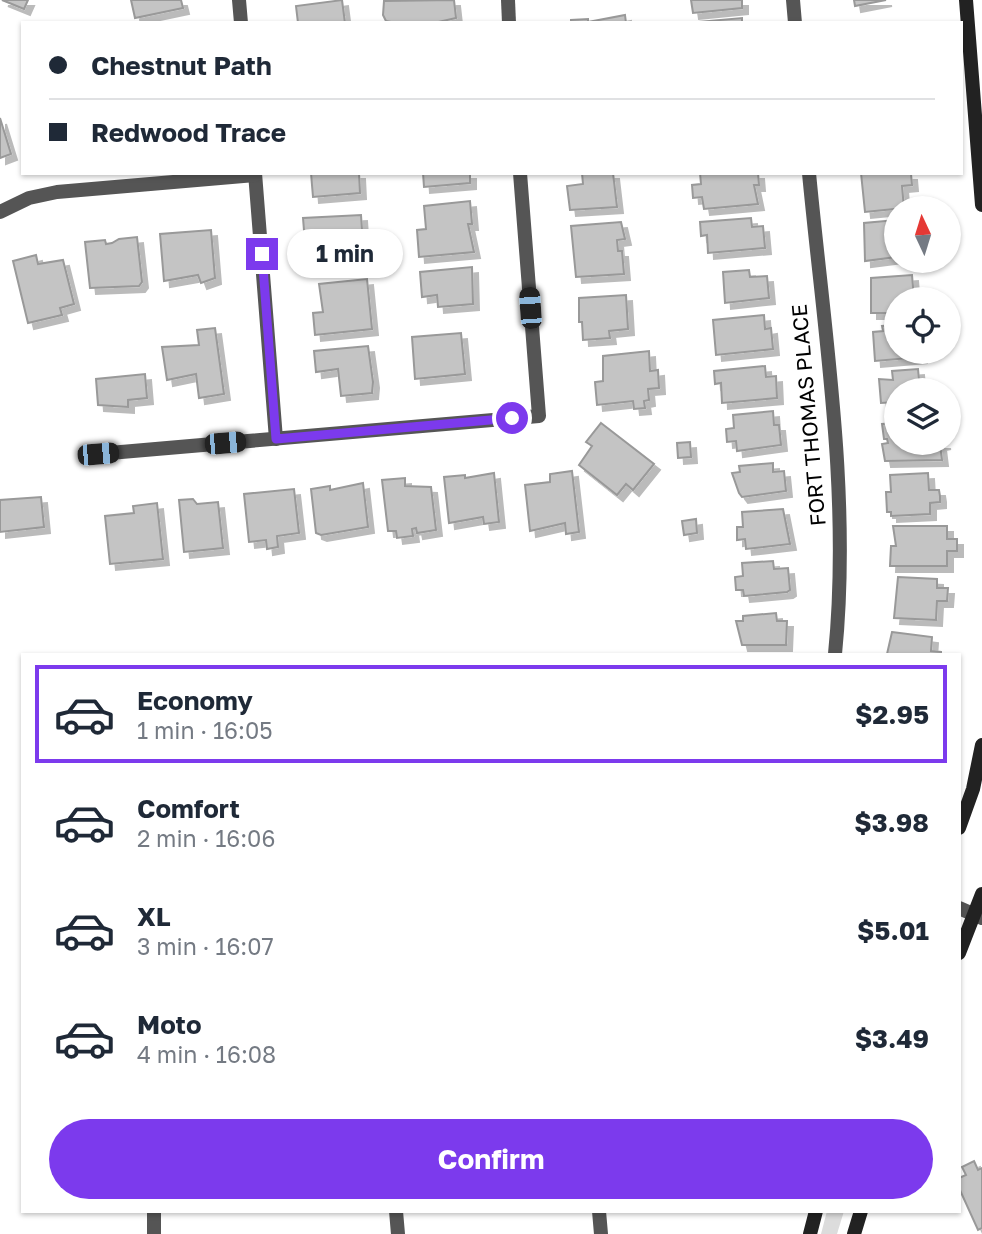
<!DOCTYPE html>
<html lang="en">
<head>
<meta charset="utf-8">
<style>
  :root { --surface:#fff; --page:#f2f2f3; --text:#1f2937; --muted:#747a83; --line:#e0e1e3; --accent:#7c3aed }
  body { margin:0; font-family:"Golos Text",sans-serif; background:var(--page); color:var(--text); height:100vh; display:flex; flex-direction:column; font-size:26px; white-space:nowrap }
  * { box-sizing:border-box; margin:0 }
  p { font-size:23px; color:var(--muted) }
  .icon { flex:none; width:38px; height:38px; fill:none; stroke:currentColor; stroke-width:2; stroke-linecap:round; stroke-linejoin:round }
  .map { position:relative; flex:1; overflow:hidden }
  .drawer { position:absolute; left:21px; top:653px; width:940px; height:560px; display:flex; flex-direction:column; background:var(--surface); border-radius:0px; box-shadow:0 2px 5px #0004 }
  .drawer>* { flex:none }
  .guide { position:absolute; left:21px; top:21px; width:942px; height:154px; border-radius:0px; box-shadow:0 2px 5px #0004; display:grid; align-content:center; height:154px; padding:0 28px; background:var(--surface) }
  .needle { width:46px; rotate:356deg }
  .tools { position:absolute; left:884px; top:196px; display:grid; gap:14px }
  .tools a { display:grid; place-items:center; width:77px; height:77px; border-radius:50%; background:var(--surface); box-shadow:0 2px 5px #0004; font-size:35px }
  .end { position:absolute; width:32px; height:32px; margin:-16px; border:9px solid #7c3aed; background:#fff; box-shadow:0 0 0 4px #fff }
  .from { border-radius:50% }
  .bubble { position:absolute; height:49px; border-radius:24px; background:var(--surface); box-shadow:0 2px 5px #0004; font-size:23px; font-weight:700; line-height:49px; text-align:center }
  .car { position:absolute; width:21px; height:42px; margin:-21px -10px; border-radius:9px; box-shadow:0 0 5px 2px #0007; background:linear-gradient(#222 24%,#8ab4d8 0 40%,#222 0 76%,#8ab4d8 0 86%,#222 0) }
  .guide b { display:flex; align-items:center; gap:24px; height:66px; font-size:26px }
  .guide b+b { border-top:2px solid var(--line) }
  .guide i { width:18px; height:18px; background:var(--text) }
  ul { padding:12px 0 0; list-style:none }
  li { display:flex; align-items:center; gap:21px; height:98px; margin:0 14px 10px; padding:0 14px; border:4px solid transparent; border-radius:0px }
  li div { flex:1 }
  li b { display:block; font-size:26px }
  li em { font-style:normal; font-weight:700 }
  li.current { border-color:var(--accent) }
  li>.icon { width:63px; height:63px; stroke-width:1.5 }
  .cta { display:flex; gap:14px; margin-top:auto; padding:14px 28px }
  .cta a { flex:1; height:80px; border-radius:42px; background:var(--accent); color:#fff; font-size:28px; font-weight:700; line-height:80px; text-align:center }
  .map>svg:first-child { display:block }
  .green { fill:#dcdcdc }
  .building { fill:#c4c4c4; stroke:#999; stroke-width:2; filter:url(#shadow) }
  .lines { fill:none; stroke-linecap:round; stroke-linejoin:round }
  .street { stroke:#555; stroke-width:14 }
  .secondary { stroke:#222; stroke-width:14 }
  .route { stroke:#7c3aed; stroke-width:9 }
  .labels { text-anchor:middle; stroke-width:5; stroke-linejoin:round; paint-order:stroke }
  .street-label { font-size:21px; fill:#000; stroke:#fff }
</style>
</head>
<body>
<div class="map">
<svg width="982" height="1234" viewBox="0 0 982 1234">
  <defs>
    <filter id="shadow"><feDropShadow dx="6" dy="6" stdDeviation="0" flood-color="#0004"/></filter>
  </defs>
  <rect width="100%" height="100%" fill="#fff"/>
  <polygon class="green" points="827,1211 844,1211 837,1234 821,1234"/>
  <g class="building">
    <polygon points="2,0 28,0 24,9"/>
    <polygon points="131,0 181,0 183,8 135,18"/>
    <polygon points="342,0 345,23 298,23 296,6"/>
    <polygon points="454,0 456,18 434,23 396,23 386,21 383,15 384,1"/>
    <polygon points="691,0 742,0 742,8 693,13"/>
    <polygon points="886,0 855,6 854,0"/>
    <polygon points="625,15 626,23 571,23 571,20 588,19 588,22"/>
    <polygon points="742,18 742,23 687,23"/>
    <polygon points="0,118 11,154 0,158"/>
    <polygon points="311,173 359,173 360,193 313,197"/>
    <polygon points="423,173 470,173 470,183 424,187"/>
    <polygon points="582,173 613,173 617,207 570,210 567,186 583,184"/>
    <polygon points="700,173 758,173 759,185 754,185 758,204 704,209 702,197 693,198 692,185 701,184"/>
    <polygon points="861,173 911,174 912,185 902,186 904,208 865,212"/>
    <polygon points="470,201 472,224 468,224 474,252 419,257 417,230 426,229 424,206"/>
    <polygon points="361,215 364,260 331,263 330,242 305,243 303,218"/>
    <polygon points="751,218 752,227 763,226 765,248 708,253 707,235 701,236 700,222"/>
    <polygon points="896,220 896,257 865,261 864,223"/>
    <polygon points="621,222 625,239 617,240 618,251 622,251 624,274 576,277 571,226"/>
    <polygon points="211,230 215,278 201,283 198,275 164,281 160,234"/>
    <polygon points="137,237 142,282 139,286 90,288 85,242 105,240 106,244 112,243 119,239"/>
    <polygon points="36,255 38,264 63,260 74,304 60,308 62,315 28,323 13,261"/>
    <polygon points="472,267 473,304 438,307 437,295 422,297 420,272"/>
    <polygon points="749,270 750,277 767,276 769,298 725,303 723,272"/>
    <polygon points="912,275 914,299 896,299 896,313 871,313 871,278"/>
    <polygon points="367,279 372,329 315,335 313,313 323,312 319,284"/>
    <polygon points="626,295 628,329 609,331 610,338 583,340 582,322 579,322 579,298"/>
    <polygon points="764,315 765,329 771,328 773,349 716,355 713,320"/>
    <polygon points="896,325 896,352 921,352 921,357 875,361 873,332 883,331 882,326"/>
    <polygon points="215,328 224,394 199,398 196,374 167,380 162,347 199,345 197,330"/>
    <polygon points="461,333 465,374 415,379 412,337"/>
    <polygon points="368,346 373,382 372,393 341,396 338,369 316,372 314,351"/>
    <polygon points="649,351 650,371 658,370 659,388 648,389 649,400 644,401 645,408 634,409 633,401 597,405 595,382 603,381 603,356"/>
    <polygon points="765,366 766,377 776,376 777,398 722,403 721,383 715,384 714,371"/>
    <polygon points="918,369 920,390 896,390 896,402 881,403 879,379 893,380 892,371"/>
    <polygon points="145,374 147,398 128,400 128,407 98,405 96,379"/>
    <polygon points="773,411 774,425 779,425 781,445 737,451 736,441 727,442 726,429 734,428 733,415"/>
    <polygon points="601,423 654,464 633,490 626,484 617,495 579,465 592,446 586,442"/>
    <polygon points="896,423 896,443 945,443 940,444 942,460 885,461 882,444 888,443 887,439 884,439 882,424"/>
    <polygon points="690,442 691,457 678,458 677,443"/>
    <polygon points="773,463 773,472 784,471 786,491 742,497 739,493 732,473 740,472 739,466"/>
    <polygon points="572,471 579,532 566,534 565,523 530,531 525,485 550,482 550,474"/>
    <polygon points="494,473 499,522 484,524 483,517 449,523 444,477 465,475 465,478"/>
    <polygon points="928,473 929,490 939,490 940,496 940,502 930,503 930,514 891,516 891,512 887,512 886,492 891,492 890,475"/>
    <polygon points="405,478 405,486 431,487 436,530 417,533 416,528 412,529 413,536 397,538 396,531 388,531 382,480"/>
    <polygon points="363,483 368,527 321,535 316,533 311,489 330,486 330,490"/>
    <polygon points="294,489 299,533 277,536 278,547 267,549 266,540 249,542 244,494"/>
    <polygon points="41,497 44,527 0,532 0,500"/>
    <polygon points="193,499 197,504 218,502 223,548 184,552 179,500"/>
    <polygon points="157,503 163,559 110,564 105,516 134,513 133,506"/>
    <polygon points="783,509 790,544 746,549 745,539 737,540 737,527 743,527 742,512"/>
    <polygon points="696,519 697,533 684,535 682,521"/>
    <polygon points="893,526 947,526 947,539 957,539 957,551 947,551 947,566 890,566 891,546 896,546"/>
    <polygon points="773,561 774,569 788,568 790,590 787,592 744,596 743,590 736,590 735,577 743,576 742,563"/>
    <polygon points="898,577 937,579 937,588 948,588 947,601 937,601 936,620 894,618"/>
    <polygon points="776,613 777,621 787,621 786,645 742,645 736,621 743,621 743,616"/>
    <polygon points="892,632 932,637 931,651 941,652 941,654 887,654"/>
    <polygon points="974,1161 978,1170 982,1168 982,1228 978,1230 959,1188 959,1178 966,1175 962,1167"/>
  </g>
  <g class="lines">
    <g class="street">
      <polyline points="239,0 241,23"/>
      <polyline points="508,0 509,23"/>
      <polyline points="793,0 795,23"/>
      <polyline points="255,173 276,439"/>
      <path d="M 809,173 C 824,332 851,495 835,654"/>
      <polyline points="0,212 29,198 57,192 255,175"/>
      <polyline points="98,454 539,416 520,173"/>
      <polyline points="959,908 982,918"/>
      <polyline points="396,1211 398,1234"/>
      <polyline points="599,1211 601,1234"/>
      <polyline points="154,1234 154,1211"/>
    </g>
    <g class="secondary">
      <polyline points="966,0 982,205"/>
      <polyline points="959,828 973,789 982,745"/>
      <polyline points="959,953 982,894"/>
      <polyline points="810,1234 816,1211"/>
      <polyline points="854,1234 861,1211"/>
    </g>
  </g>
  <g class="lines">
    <polyline class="route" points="262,254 276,439 512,418"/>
  </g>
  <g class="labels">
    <g class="street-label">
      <text transform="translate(809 415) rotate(-95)" y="7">FORT THOMAS PLACE</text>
    </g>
  </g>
</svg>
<div class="tools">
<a><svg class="needle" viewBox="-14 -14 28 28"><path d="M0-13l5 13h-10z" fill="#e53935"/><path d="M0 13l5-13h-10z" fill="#747a83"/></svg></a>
<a><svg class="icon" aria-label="locate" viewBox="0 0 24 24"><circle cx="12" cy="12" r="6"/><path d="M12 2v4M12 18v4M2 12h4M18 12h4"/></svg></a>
<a><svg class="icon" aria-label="layers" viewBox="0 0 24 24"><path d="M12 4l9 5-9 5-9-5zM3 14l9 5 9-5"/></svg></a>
</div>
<i class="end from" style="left:512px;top:418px"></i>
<i class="end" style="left:262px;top:254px"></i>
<div class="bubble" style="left:287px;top:229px;width:116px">1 min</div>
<i class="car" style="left:530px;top:308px;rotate:356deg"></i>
<i class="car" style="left:225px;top:443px;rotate:85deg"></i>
<i class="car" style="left:98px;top:454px;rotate:85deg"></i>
<div class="guide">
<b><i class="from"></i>Chestnut Path</b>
<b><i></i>Redwood Trace</b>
</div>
<section class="drawer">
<ul>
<li class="current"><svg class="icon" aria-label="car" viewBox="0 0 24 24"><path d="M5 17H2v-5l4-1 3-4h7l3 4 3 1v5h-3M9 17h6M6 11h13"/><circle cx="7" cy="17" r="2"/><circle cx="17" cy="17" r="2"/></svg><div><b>Economy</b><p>1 min · 16:05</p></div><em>$2.95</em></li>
<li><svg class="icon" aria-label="car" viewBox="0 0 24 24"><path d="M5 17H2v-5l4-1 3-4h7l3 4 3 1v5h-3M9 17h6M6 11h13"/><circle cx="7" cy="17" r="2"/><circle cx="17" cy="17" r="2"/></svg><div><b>Comfort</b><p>2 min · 16:06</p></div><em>$3.98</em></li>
<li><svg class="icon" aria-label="car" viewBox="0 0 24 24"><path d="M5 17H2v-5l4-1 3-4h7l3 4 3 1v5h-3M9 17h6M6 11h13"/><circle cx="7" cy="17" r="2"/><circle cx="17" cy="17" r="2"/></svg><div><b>XL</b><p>3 min · 16:07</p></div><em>$5.01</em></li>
<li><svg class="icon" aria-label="car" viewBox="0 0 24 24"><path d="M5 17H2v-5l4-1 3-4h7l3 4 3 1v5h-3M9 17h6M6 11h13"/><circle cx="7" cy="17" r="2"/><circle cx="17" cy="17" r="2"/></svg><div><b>Moto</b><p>4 min · 16:08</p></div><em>$3.49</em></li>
</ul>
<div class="cta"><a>Confirm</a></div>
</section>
</div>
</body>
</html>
